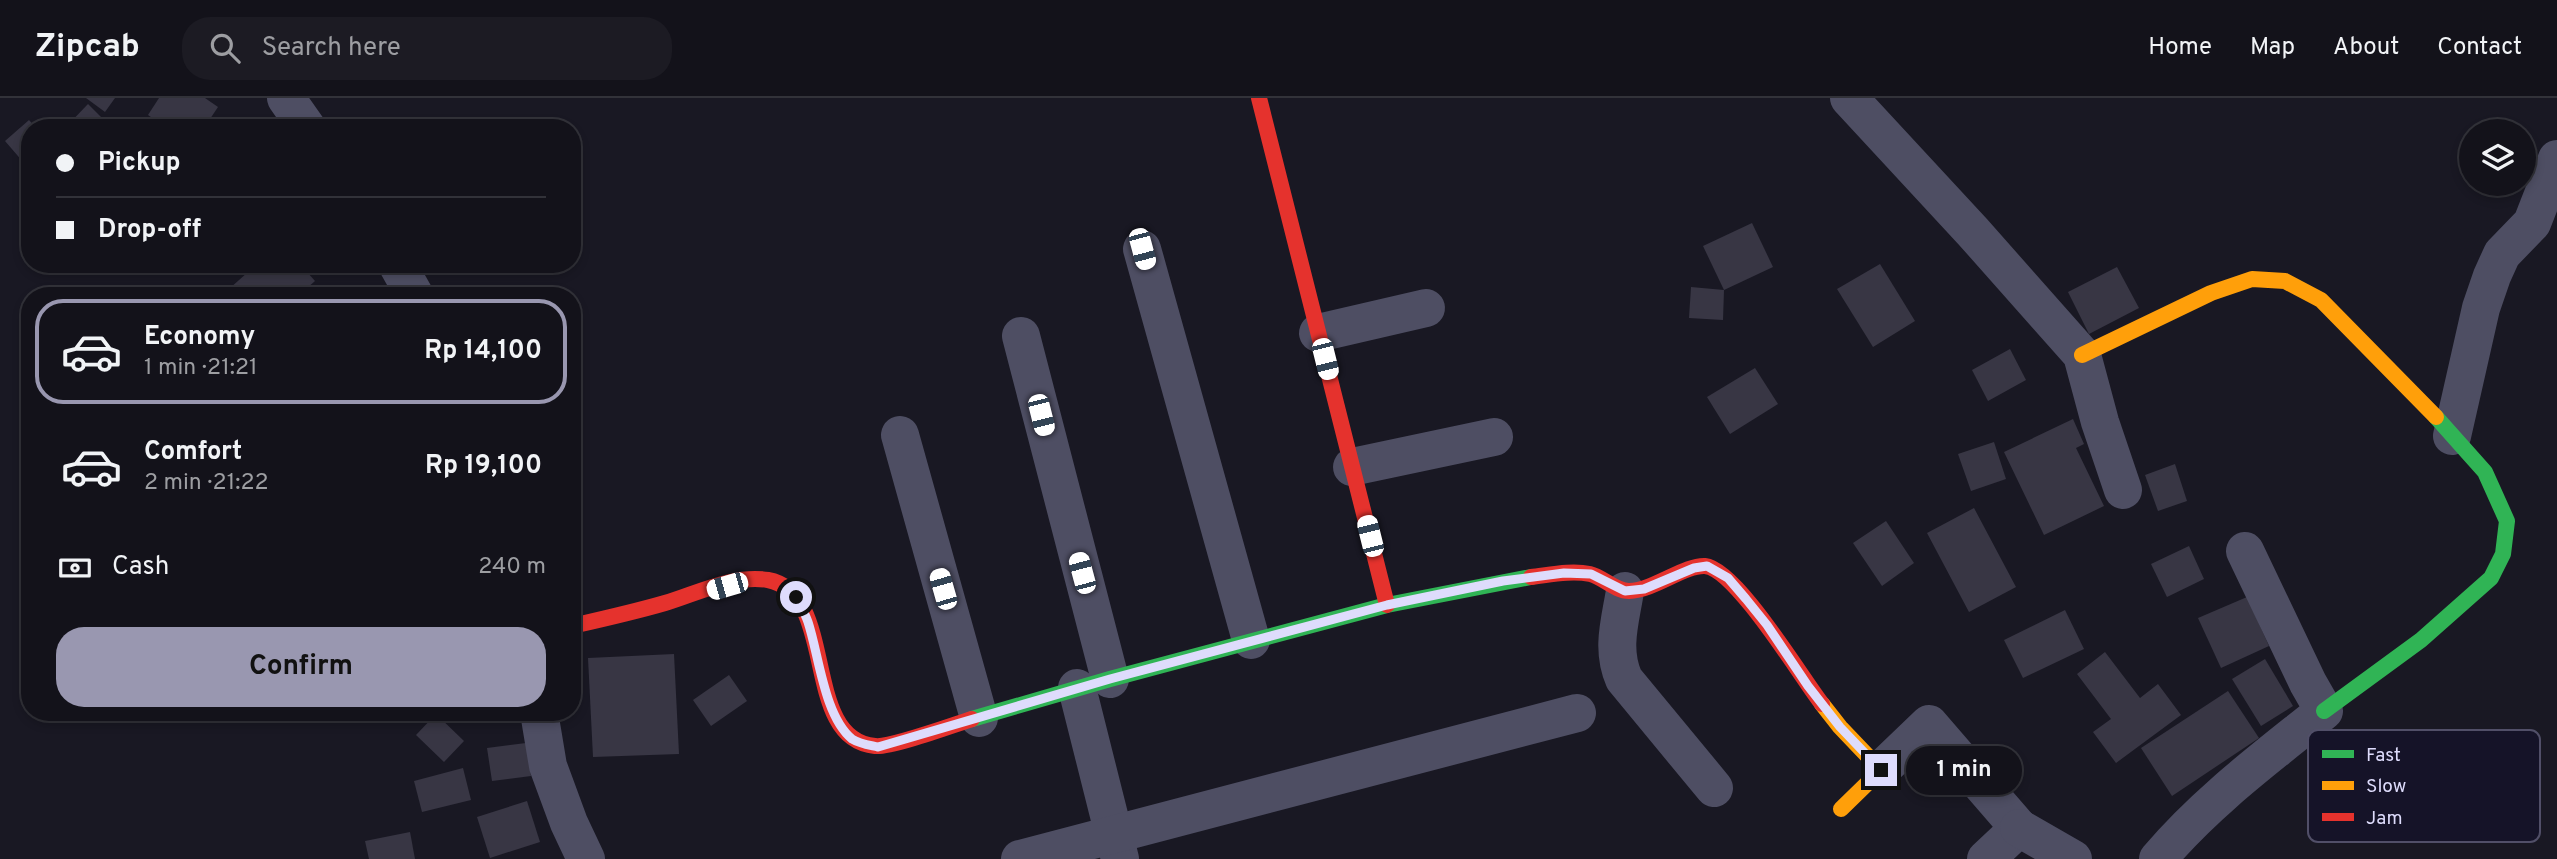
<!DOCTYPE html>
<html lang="en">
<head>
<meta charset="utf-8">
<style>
  :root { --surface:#13121a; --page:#1c1b23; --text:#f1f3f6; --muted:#9d9ea2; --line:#323239; --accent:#9997b0 }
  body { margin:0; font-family:Overpass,sans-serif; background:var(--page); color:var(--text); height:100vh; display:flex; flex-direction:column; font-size:26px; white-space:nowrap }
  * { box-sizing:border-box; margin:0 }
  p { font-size:23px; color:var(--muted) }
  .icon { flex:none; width:38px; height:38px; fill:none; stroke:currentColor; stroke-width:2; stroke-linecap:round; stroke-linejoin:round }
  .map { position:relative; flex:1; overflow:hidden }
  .details { position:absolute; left:21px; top:189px; width:560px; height:434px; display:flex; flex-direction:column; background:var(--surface); border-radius:28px; box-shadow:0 4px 10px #0003,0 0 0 2px var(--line) }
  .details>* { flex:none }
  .guide { position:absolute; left:21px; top:21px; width:560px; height:154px; border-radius:28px; box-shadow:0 4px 10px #0003,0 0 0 2px var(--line); display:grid; align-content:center; height:154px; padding:0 35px; background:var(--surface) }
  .tools { position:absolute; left:2459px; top:21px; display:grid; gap:14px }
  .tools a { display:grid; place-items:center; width:77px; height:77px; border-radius:50%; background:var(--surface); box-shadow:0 4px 10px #0003,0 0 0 2px var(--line); font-size:35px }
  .end { position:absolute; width:32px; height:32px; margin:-16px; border:9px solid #dedcfc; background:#111; box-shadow:0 0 0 4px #111 }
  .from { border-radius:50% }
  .bubble { position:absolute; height:49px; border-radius:24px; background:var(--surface); box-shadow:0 4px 10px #0003,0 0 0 2px var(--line); font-size:23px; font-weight:700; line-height:49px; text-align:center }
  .car { position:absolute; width:21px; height:42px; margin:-21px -10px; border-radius:9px; box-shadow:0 0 5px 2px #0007; background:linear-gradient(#fff 24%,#345 0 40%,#fff 0 76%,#345 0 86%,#fff 0) }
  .guide b { display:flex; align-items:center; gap:24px; height:66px; font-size:26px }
  .guide b+b { border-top:2px solid var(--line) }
  .guide i { width:18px; height:18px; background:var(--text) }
  ul { padding:12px 0 0; list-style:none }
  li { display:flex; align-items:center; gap:21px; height:105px; margin:0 14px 10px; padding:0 21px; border:4px solid transparent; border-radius:28px }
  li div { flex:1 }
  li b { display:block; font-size:26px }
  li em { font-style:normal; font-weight:700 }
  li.current { border-color:var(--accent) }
  li>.icon { width:63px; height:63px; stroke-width:1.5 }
  .pay { display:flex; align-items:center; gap:18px; height:77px; padding:0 35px; font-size:26px }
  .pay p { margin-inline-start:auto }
  .primary-button { display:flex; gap:14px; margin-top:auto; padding:14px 35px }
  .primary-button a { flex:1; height:80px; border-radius:28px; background:var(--accent); color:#111; font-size:28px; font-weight:700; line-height:80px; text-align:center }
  header { display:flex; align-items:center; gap:42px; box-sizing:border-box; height:98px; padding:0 35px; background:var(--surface); border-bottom:2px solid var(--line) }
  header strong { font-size:33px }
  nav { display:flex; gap:38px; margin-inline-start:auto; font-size:24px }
  .search { width:490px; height:63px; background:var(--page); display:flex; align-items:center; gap:18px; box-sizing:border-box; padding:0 24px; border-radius:28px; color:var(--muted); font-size:26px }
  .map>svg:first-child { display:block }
  .building { fill:#383644 }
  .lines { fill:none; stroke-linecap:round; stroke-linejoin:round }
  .street { stroke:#4e4e63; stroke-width:38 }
  .fast { stroke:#30b455; stroke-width:16 }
  .slow { stroke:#ff9f0a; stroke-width:16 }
  .jam { stroke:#e5322d; stroke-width:16 }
  .route { stroke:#dedcfc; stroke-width:9 }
  .key { fill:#151328; stroke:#514f68; stroke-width:2 }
  .key-label { font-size:19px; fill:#dedcfc }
</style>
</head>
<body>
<header>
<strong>Zipcab</strong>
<div class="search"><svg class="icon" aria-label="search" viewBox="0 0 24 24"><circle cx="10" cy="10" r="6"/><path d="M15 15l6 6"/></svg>Search here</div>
<nav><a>Home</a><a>Map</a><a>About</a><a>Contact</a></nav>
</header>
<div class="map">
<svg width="2557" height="761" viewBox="0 0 2557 761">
  <rect width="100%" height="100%" fill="#191823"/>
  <g class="building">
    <polygon points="86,0 115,0 105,14"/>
    <polygon points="159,0 205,0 218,9 204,30 167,30 148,17"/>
    <polygon points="88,6 112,30 65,30"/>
    <polygon points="29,22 36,30 30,30 30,72 5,43"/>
    <polygon points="1752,125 1773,169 1724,192 1703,148"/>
    <polygon points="257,166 300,166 315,183 298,198 221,198"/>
    <polygon points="1880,166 1915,223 1873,249 1837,191"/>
    <polygon points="2117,169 2139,210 2089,236 2068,194"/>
    <polygon points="1691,189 1724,192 1723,222 1689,220"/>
    <polygon points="2010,251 2026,282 1988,303 1972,272"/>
    <polygon points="1755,270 1778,306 1730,336 1707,299"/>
    <polygon points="2073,321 2084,346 2076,350 2104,408 2044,437 2004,354"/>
    <polygon points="1994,344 2006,381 1971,393 1958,356"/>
    <polygon points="2175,366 2187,403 2158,413 2145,377"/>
    <polygon points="1974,410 2016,489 1969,514 1927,435"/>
    <polygon points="1886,423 1914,465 1882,488 1853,445"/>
    <polygon points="2189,448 2204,481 2167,499 2151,466"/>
    <polygon points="2247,499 2269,548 2221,570 2198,520"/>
    <polygon points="2065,512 2084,551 2023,580 2004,542"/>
    <polygon points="2105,554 2140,600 2158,586 2181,617 2116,665 2093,634 2111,621 2077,576"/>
    <polygon points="674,556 679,656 593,659 588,560"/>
    <polygon points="2265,561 2293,608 2261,628 2232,581"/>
    <polygon points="729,577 747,603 711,628 693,602"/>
    <polygon points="2228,593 2259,640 2172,698 2141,650"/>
    <polygon points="436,616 464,643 444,664 416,637"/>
    <polygon points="526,645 531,678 492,683 487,650"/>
    <polygon points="463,670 471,702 422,714 414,683"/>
    <polygon points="527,703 540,744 490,760 477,719"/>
    <polygon points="410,734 415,761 369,761 365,743"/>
  </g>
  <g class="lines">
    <g class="street">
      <polyline points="286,0 307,30"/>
      <polyline points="1849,0 1973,134 2082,257 2100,324 2123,392"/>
      <polyline points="1142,151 1251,542"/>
      <polyline points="397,166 415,198"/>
      <polyline points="1318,235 1426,210"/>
      <polyline points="1021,238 1110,581"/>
      <polyline points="900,337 979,620"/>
      <polyline points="2452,338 2481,210 2492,178 2502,156 2532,125 2557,61"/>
      <polyline points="1352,369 1494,339"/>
      <path d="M 1625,493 C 1620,524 1611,551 1624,581 L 1714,690"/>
      <polyline points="1077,590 1120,761"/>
      <polyline points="539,614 548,668 569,725 586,761"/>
      <polyline points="1881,672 1929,626 2019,730 1986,761"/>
      <polyline points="2019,730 2073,761"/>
      <polyline points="1020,761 1577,615"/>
      <path d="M 2158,761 C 2206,704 2267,659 2324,613 L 2308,585 L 2245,453"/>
    </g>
    <g class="fast">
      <polyline points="2324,613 2421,542 2491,480 2503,456 2507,423 2485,374 2436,319"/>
      <polyline points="972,621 1110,581 1387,507 1531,479"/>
    </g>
    <g class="slow">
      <polyline points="2082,257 2211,195 2252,181 2285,183 2321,202 2436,319"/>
      <polyline points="1822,606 1840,629 1881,672 1841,711"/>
    </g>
    <g class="jam">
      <polyline points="1259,0 1387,507"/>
      <path d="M 1531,479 C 1549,477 1571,472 1590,476 C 1603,479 1615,493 1629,493 C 1655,492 1684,467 1705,468 C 1736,471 1801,579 1822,606"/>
      <path d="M 572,528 C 603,521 634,514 665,505 C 696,496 734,476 768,482 C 839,495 800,641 875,648 C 890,650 953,627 972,621"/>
    </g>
  </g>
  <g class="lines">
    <path class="route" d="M 796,499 C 800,507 805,515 808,524 C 819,557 824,618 852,641 C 860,646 869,647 878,649 L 1110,581 L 1387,507 L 1503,483 L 1564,475 L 1591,476 L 1625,493 L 1644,491 L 1694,470 L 1707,468 L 1728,480 L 1746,501 L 1767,527 L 1808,588 L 1840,629 L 1881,672"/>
  </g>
  <rect x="2308" y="632" width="232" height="112" rx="10" class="key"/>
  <rect x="2322" y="652" width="32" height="8" fill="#30b455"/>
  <rect x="2322" y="683" width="32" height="9" fill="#ff9f0a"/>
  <rect x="2322" y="715" width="32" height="8" fill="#e5322d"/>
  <g class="key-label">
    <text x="2366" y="663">Fast</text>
    <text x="2366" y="694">Slow</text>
    <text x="2366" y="726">Jam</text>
  </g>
</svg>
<div class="tools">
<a><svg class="icon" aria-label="layers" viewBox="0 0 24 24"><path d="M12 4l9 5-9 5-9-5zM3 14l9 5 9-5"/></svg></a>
</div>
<i class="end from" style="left:796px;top:499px"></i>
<i class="end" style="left:1881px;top:672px"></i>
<div class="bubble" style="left:1906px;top:648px;width:116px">1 min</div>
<i class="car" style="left:1142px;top:151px;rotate:165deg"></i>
<i class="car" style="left:1325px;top:261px;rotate:166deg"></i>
<i class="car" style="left:1041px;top:317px;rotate:166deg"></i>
<i class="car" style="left:1370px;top:438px;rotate:346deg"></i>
<i class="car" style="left:1082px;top:475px;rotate:345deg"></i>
<i class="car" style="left:727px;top:488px;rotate:254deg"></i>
<i class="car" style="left:943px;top:491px;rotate:344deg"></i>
<div class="guide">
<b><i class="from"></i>Pickup</b>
<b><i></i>Drop-off</b>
</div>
<section class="details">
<ul>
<li class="current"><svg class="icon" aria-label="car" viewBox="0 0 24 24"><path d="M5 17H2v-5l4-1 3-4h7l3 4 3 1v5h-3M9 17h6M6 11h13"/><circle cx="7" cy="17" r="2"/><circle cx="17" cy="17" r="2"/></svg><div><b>Economy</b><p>1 min · 21:21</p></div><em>Rp 14,100</em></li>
<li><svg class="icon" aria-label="car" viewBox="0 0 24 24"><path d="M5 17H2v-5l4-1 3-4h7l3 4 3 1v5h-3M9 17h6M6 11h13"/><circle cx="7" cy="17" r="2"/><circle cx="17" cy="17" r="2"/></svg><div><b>Comfort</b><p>2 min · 21:22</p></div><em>Rp 19,100</em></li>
</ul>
<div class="pay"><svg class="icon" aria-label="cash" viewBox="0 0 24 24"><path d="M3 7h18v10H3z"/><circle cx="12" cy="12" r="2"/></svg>Cash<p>240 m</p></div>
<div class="primary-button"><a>Confirm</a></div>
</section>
</div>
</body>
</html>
